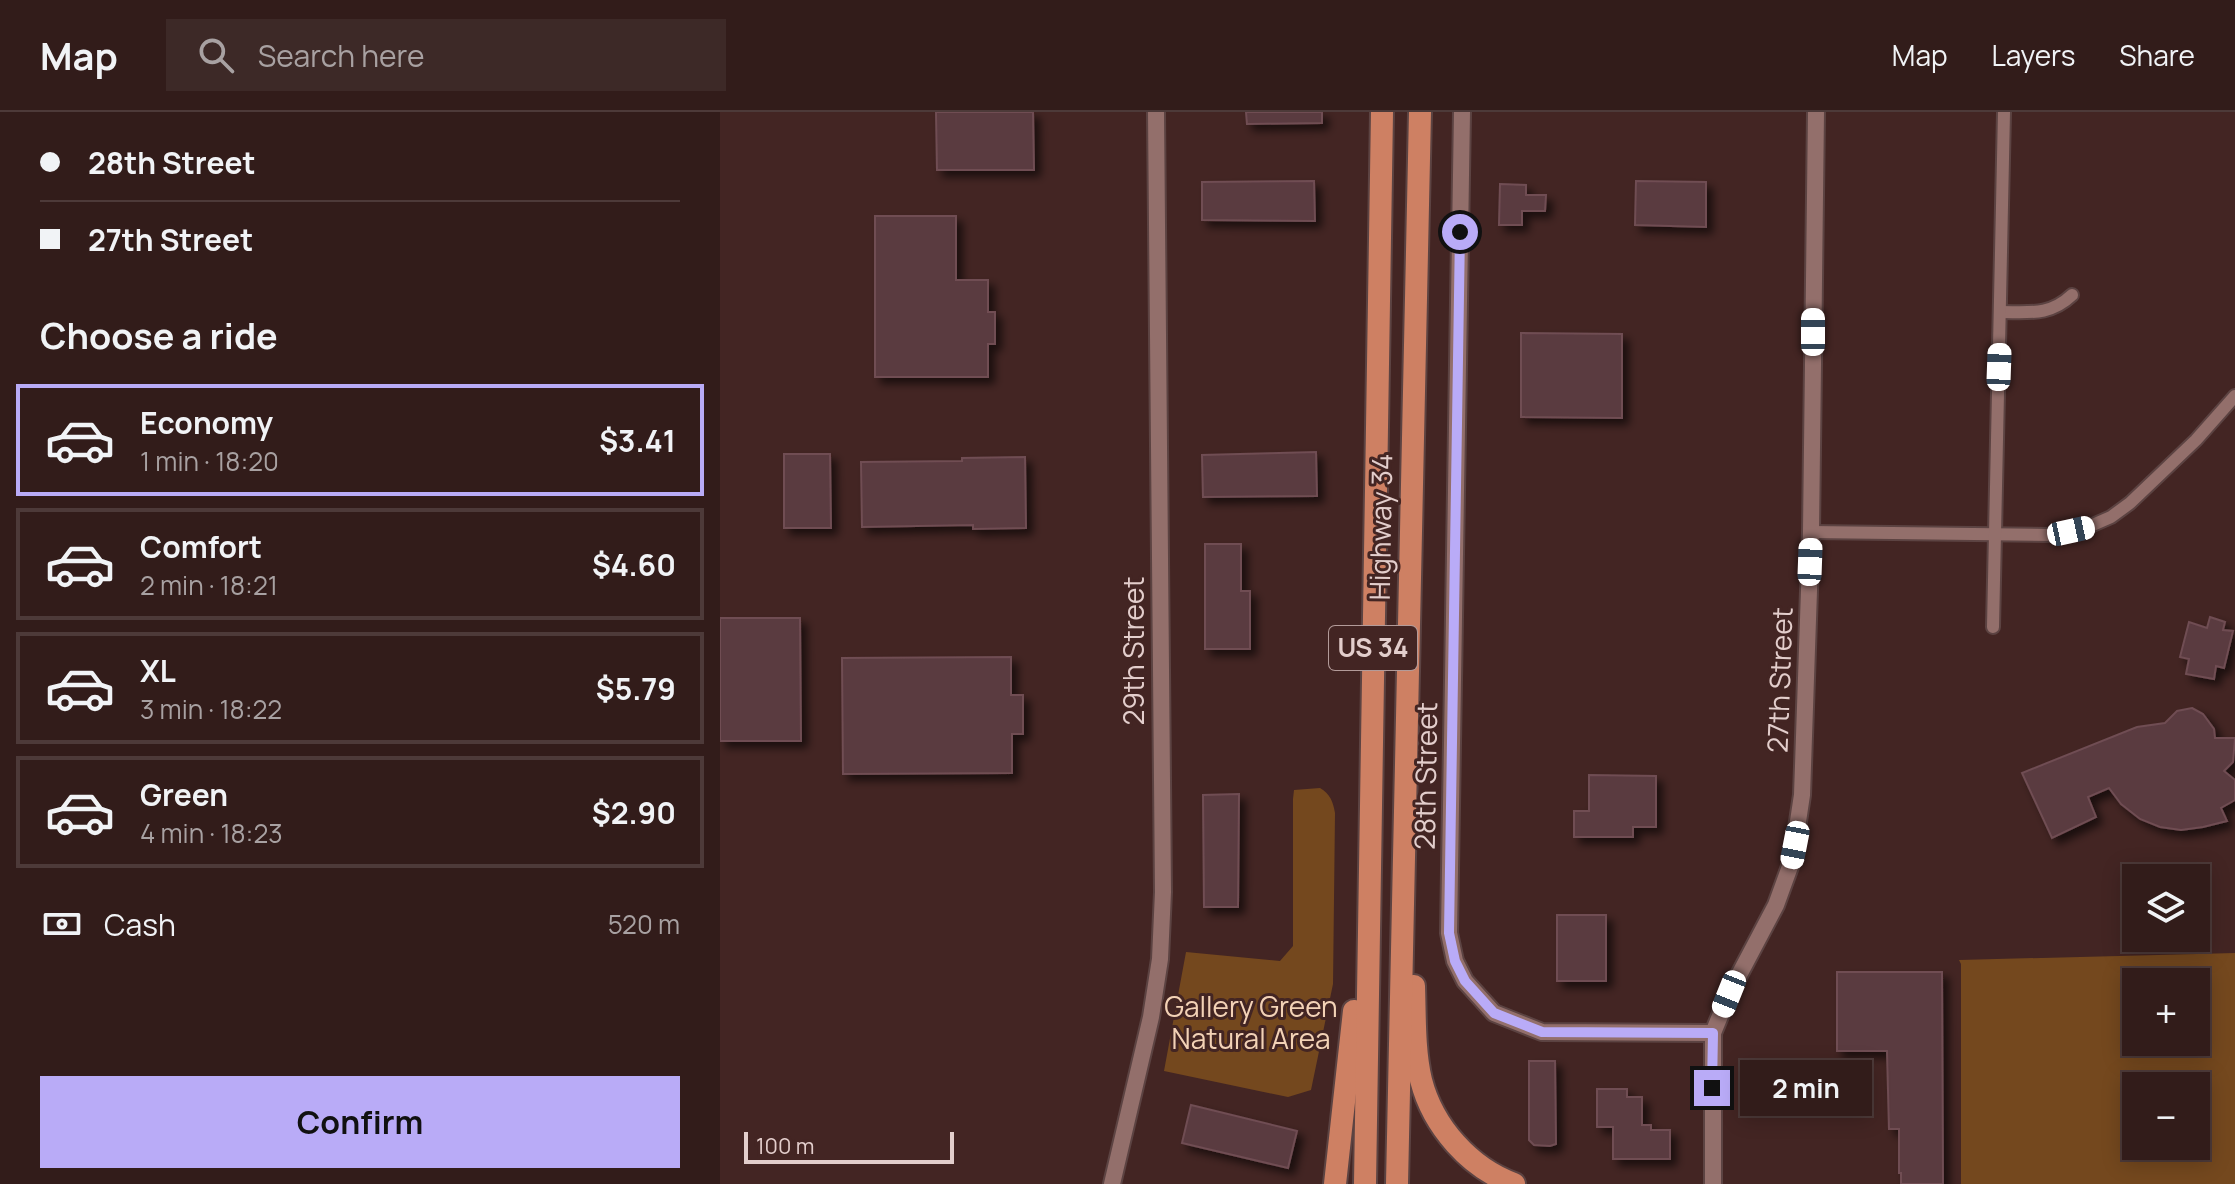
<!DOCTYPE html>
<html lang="en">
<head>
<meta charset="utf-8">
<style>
  :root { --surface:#321c1a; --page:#3d2927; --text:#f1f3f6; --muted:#a8a1a2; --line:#4d3a39; --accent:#b9abf7 }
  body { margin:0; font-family:Manrope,sans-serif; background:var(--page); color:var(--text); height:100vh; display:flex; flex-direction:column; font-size:30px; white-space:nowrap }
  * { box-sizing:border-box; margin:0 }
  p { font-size:26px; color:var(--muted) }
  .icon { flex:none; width:44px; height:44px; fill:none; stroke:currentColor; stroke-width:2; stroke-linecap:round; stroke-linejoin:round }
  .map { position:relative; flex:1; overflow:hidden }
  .details { display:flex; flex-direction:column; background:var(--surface); width:720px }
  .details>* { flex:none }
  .guide { display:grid; align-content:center; height:176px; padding:0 40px; background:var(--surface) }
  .fabs { position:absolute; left:1402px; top:752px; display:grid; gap:16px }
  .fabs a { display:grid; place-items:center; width:88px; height:88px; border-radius:0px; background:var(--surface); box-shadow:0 4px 20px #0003,0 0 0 2px var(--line); font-size:40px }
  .scale { position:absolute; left:24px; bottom:20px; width:210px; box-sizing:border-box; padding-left:8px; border:4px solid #e3cecc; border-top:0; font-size:22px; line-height:28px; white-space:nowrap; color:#e3cecc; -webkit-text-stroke:6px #432523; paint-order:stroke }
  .end { position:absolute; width:36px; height:36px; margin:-18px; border:10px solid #b9abf7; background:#111; box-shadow:0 0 0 4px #111 }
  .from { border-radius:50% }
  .bubble { position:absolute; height:56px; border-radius:0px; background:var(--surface); box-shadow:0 4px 20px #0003,0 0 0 2px var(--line); font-size:26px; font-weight:700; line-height:56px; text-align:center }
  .car { position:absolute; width:24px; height:48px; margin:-24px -12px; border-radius:10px; box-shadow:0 0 6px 2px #0007; background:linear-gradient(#fff 24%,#345 0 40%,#fff 0 76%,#345 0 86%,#fff 0) }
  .guide b { display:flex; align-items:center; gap:28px; height:76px; font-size:30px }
  .guide b+b { border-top:2px solid var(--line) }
  .guide i { width:20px; height:20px; background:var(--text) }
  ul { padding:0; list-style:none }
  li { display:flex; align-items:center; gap:24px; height:112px; margin:0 16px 12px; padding:0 24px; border:4px solid var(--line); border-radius:0px }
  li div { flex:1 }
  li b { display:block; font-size:30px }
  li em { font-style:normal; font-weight:700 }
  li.on { border-color:var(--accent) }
  li>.icon { width:72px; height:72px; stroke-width:1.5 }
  h2 { padding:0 40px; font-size:36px; line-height:96px }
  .pay { display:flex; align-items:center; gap:20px; height:88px; padding:0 40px; font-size:30px }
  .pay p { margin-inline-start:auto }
  .button { display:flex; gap:16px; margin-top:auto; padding:16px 40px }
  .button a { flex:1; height:92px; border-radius:0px; background:var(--accent); color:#111; font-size:32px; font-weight:700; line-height:92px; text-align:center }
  header { display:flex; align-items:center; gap:48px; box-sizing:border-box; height:112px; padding:0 40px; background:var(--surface); border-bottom:2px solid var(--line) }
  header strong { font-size:38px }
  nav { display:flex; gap:44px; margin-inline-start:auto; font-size:28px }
  .search { width:560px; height:72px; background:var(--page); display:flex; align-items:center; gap:20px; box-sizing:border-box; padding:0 28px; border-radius:0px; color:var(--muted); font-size:30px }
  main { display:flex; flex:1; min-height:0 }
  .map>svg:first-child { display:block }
  .green { fill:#74481e; fill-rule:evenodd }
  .building { fill:#5a3a40; stroke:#6f4d53; stroke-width:2; filter:url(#shadow) }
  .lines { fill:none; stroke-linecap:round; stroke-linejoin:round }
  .minor-casing { stroke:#5c4342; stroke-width:16 }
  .tertiary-casing { stroke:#5c4342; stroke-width:20 }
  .trunk-casing { stroke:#5c4342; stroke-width:26 }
  .minor { stroke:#936f6b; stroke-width:12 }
  .tertiary { stroke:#936f6b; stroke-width:16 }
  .trunk { stroke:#ce8063; stroke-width:22 }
  .route { stroke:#b9abf7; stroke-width:10 }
  .labels { text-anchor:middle; stroke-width:6; stroke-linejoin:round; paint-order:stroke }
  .shield { fill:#432523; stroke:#b39b99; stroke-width:2 }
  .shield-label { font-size:26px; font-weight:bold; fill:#e3cecc }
  .street-label { font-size:28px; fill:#e3cecc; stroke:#432523 }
  .park-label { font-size:28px; fill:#f3d2b6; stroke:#432523 }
</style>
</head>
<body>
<header>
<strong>Map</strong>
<div class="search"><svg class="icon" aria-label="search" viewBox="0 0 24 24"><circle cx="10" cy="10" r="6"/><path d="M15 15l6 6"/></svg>Search here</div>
<nav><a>Map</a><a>Layers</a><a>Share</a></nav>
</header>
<main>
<section class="details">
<div class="guide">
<b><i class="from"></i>28th Street</b>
<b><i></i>27th Street</b>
</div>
<h2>Choose a ride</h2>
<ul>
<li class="on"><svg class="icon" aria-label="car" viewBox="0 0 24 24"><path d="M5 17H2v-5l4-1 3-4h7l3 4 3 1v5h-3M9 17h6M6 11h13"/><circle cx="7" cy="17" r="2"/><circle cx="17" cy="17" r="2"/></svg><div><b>Economy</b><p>1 min · 18:20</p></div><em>$3.41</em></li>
<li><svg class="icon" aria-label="car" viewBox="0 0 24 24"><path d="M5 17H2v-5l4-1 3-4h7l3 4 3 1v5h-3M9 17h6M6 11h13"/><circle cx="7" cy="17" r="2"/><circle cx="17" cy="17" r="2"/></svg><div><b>Comfort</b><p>2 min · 18:21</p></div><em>$4.60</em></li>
<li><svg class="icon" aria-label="car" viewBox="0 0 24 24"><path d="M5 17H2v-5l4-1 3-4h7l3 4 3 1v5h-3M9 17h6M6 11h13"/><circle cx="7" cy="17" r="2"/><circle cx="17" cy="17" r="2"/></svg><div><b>XL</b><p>3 min · 18:22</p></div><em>$5.79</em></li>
<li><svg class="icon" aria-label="car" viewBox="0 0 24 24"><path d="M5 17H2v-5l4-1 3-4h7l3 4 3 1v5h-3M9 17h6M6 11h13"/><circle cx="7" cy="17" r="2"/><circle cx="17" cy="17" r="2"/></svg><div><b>Green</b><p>4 min · 18:23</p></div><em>$2.90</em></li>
</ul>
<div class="pay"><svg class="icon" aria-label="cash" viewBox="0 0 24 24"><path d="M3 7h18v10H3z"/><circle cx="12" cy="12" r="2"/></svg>Cash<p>520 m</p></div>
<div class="button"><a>Confirm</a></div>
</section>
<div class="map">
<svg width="1515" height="1072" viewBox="0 0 1515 1072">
  <defs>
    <filter id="shadow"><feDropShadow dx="6" dy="6" stdDeviation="4" flood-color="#0009"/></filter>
  </defs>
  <rect width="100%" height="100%" fill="#432523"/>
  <g class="green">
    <path d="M 600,676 C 610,682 613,689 615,701 L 613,872 L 591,978 L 568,985 L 444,959 L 466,840 L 560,849 L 573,834 L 573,687 L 574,678 Z"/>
    <path d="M 1515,841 L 1515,1072 L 1241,1072 L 1241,852 L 1239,848 ZM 1476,870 L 1476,930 L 1416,930 L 1416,870 ZM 1476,974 L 1476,1034 L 1416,1034 L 1416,974 Z"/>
  </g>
  <g class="building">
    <polygon points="216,0 313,0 314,58 217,58"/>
    <polygon points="526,0 602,0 602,11 527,12"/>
    <polygon points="594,69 595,109 482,108 482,70"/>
    <polygon points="916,69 986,70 986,115 915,113"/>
    <polygon points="780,72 806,73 806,83 826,83 825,99 802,99 802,113 779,113"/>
    <polygon points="155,104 236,104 236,168 268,168 268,200 275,200 275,232 268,232 268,265 155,265"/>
    <polygon points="801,221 902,222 902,306 801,305"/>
    <polygon points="596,340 597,384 483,385 482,343"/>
    <polygon points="64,342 110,342 111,416 64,416"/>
    <polygon points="305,345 306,416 253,417 253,413 142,415 141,350 242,349 242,346"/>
    <polygon points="485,432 521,432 521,479 530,479 530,537 485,537"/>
    <polygon points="1490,505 1505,510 1503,518 1513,519 1504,556 1496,554 1494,567 1466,562 1469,547 1460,545 1469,510 1487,516"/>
    <polygon points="0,506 80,506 81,629 0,629"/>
    <polygon points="291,545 291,583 303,583 303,622 292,622 292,661 123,662 122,546"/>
    <polygon points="1472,596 1483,602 1494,617 1495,626 1515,626 1513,650 1504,659 1515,668 1515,688 1501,696 1507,709 1483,715 1461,718 1440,715 1420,707 1401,692 1389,676 1368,685 1376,705 1332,726 1302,661 1417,615 1445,611 1457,599"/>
    <polygon points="869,663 936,664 936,715 913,715 913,725 854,725 854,699 869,699"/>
    <polygon points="519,682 518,795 484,795 483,683"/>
    <rect x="837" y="803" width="49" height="66"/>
    <polygon points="1117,860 1222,860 1223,1072 1181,1072 1181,1061 1179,1061 1179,1017 1169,1017 1167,939 1117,939"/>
    <polygon points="809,949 835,949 836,1032 830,1034 814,1033 809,1028"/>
    <polygon points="877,977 907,977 907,985 922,985 922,1013 931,1013 931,1018 950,1018 950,1047 893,1047 893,1015 877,1015"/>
    <polygon points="471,993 577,1019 568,1056 462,1031"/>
  </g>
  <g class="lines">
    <g class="minor-casing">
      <g id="minor">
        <path d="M 1281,200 C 1309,200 1330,204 1352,183"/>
        <polyline points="1091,420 1333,423 1368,415 1391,405 1410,391 1476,328 1515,284"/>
        <polyline points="1273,515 1284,0"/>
      </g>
    </g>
    <g class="tertiary-casing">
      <g id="tertiary">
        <polyline points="742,0 729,821 735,849 745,869 774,901 822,920 993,921"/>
        <polyline points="392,1072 431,905 440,847 443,780 436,0"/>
        <polyline points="993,1072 993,921 1009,882 1056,793 1072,749 1082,683 1091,420 1096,0"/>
      </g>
    </g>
    <g class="trunk-casing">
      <g id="trunk">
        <path d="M 694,874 C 695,904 694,939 701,968 C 713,1015 750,1056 794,1072"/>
        <polyline points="615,1072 634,899"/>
        <polyline points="645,1072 662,0"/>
        <polyline points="677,1072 700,0"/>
      </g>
    </g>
    <use href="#minor" class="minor"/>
    <use href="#tertiary" class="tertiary"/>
    <use href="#trunk" class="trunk"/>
  </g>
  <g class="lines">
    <polyline class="route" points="740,120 729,821 735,849 745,869 774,901 822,920 993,921 992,976"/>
  </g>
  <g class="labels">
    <rect class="shield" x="609" y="514" width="88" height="44" rx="6"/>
    <g class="shield-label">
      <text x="653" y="545">US 34</text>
    </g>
    <g class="street-label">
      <text transform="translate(661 415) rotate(-89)" y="10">Highway 34</text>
      <text transform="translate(414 539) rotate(-90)" y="10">29th Street</text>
      <text transform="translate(1060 568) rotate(-88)" y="10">27th Street</text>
      <text transform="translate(706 664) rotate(-89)" y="10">28th Street</text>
    </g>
    <g class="park-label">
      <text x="531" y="905">Gallery Green<tspan x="531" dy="32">Natural Area</tspan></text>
    </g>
  </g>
</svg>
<div class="fabs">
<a><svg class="icon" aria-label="layers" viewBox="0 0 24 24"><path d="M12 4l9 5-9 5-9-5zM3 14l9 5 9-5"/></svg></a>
<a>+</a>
<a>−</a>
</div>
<div class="scale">100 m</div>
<i class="end from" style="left:740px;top:120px"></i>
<i class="end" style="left:992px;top:976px"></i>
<div class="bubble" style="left:1020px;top:948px;width:132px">2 min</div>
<i class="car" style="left:1093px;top:220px;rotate:0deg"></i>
<i class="car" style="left:1279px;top:255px;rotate:2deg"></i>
<i class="car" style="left:1351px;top:419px;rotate:78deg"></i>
<i class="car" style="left:1090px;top:450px;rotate:2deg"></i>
<i class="car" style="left:1075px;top:733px;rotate:191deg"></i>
<i class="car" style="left:1009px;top:882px;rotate:202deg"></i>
</div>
</main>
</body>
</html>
